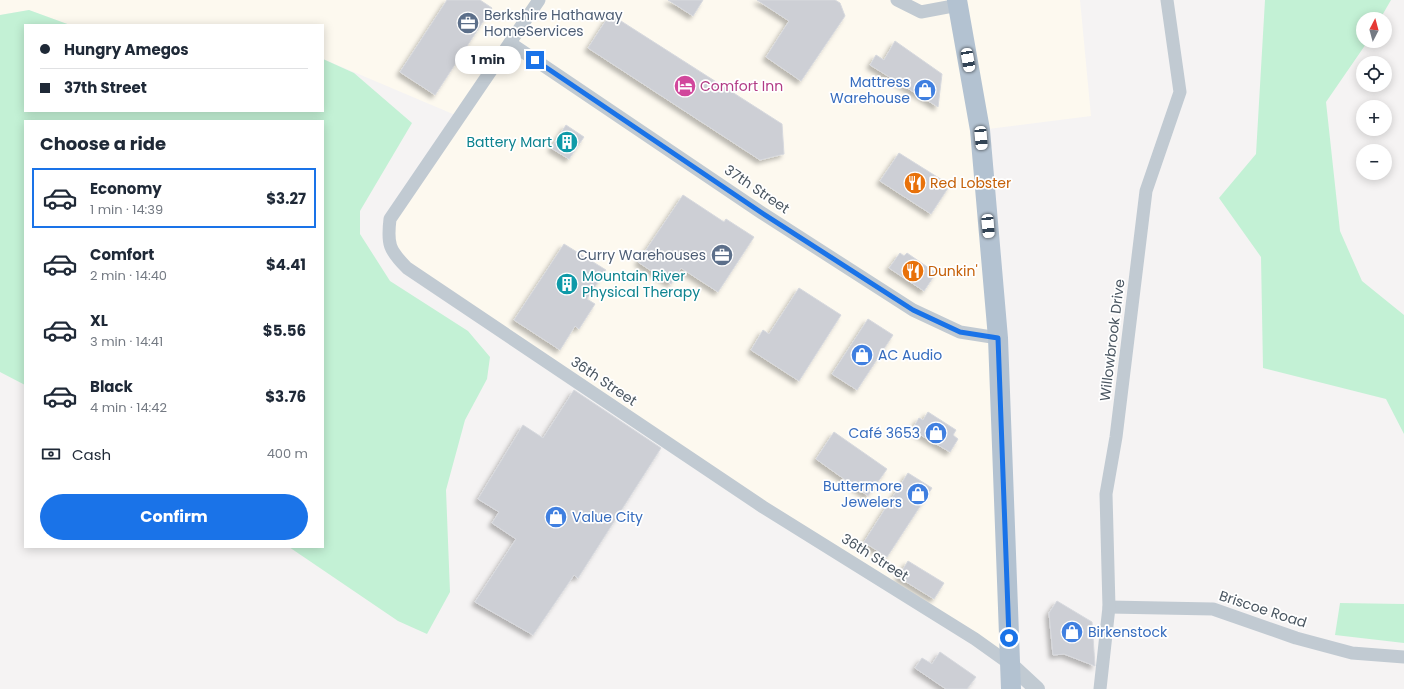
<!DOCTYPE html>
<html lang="en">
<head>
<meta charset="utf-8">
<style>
  :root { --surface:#fff; --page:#f2f2f3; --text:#1f2937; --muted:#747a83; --line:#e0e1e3; --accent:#1a73e8 }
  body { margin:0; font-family:Poppins,sans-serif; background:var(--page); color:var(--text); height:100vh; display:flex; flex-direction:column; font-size:15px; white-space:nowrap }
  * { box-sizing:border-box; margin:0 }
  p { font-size:13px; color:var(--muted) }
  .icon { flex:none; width:22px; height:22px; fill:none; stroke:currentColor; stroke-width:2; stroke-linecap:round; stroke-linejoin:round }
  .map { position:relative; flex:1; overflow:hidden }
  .sheet { position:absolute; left:24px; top:120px; width:300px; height:428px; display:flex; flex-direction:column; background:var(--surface); border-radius:0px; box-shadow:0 2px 10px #0003 }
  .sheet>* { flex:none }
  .top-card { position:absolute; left:24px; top:24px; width:300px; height:88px; border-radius:0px; box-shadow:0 2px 10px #0003; display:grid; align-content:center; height:88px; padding:0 16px; background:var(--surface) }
  .needle { width:26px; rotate:6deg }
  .fabs { position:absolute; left:1356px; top:12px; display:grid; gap:8px }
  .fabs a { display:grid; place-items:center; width:36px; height:36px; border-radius:50%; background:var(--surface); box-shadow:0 2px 10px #0003; font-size:20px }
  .end { position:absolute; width:18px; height:18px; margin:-9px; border:5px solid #1a73e8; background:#fff; box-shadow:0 0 0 2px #fff }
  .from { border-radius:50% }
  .bubble { position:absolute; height:28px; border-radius:14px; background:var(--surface); box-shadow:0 2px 10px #0003; font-size:13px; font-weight:700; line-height:28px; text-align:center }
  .car { position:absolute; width:12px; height:24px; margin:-12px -6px; border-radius:5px; box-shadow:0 0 3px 1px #0007; background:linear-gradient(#fff 24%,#345 0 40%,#fff 0 76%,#345 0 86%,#fff 0) }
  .top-card b { display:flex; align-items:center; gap:14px; height:38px; font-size:15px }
  .top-card b+b { border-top:1px solid var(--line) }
  .top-card i { width:10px; height:10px; background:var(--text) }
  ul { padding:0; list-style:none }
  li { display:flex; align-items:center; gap:12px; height:60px; margin:0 8px 6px; padding:0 8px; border:2px solid transparent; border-radius:0px }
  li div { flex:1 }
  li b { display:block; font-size:15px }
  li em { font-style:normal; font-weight:700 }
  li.active { border-color:var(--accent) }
  li>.icon { width:36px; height:36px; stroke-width:1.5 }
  h2 { padding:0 16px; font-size:18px; line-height:48px }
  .pay { display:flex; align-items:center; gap:10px; height:44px; padding:0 16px; font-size:15px }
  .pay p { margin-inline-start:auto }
  .button { display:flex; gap:8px; margin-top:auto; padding:8px 16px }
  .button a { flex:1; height:46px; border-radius:24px; background:var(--accent); color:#fff; font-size:16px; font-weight:700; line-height:46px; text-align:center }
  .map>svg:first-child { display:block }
  .commercial { fill:#fdf9ef }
  .green { fill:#c3f1d5 }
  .building { fill:#cdcfd5; stroke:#d7d9de; filter:url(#shadow) }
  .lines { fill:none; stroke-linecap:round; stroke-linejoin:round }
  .minor { stroke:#c1cad2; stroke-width:13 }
  .tertiary { stroke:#c1cad2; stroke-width:16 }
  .primary { stroke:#b3c2d1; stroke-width:20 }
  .route { stroke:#1a73e8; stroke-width:5 }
  .labels { text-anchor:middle; stroke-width:3.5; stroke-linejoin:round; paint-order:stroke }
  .service-label { font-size:14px; fill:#4e5e75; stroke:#fff; text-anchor:start }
  .shop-label { font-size:14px; fill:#366cbe; stroke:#fff; text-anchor:end }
  .hotel-label { font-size:14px; fill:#b23c85; stroke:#fff; text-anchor:start }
  .culture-label { font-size:14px; fill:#0d838f; stroke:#fff; text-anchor:end }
  .food-label { font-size:14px; fill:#c56008; stroke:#fff; text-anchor:start }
  .street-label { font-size:14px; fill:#4a5661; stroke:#fff }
</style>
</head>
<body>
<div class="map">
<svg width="1404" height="689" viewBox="0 0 1404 689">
  <defs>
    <filter id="shadow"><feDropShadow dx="-3.5" dy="3.5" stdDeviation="2" flood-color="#0004"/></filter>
  </defs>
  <rect width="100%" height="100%" fill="#f5f3f3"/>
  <polygon class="commercial" points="0,0 1080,0 1091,116 980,130 1010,664 840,555 393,254 390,219 460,117 323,59 323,25 70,25 29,10 0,15"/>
  <g class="green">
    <polygon points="1265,0 1391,0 1380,19 1363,19 1363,41 1368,41 1326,102 1340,231 1362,281 1404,315 1404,434 1386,399 1263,368 1261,257 1219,198 1256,154"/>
    <polygon points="29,10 70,25 25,25 25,111 323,111 323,59 354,73 412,123 360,211 360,234 390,281 468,331 490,357 487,379 465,420 446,490 450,592 427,634 398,621 289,547 323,547 323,121 25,121 25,385 0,372 0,15"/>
    <polygon points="1340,603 1404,604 1404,643 1335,635"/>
  </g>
  <g class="building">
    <polygon points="447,0 480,0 492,8 435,95 400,72"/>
    <polygon points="668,0 703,0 693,16"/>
    <polygon points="757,0 835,0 840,3 845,16 801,81 766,57 789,21"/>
    <polygon points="610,14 782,124 784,154 760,160 588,48"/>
    <polygon points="895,41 942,74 938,107 870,65 876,55 884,60"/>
    <polygon points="566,125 584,137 569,159 551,148"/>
    <polygon points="899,153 950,185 931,214 880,181"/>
    <polygon points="683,195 724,222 726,219 754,237 718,292 681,268 671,284 638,262"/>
    <polygon points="564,244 606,270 587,299 595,304 579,329 575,326 560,350 514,320"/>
    <polygon points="900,253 904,256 907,253 936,273 924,291 889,268"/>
    <polygon points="799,288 841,315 799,381 751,350 763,330 769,334"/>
    <polygon points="868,319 893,335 857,390 832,374"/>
    <polygon points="574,390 661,448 578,578 574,575 533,635 475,602 516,539 492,523 499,512 478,499 523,425 543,438"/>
    <polygon points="928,412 956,430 953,435 958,439 950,452 912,430 919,418 923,420"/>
    <polygon points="834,432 887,469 868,496 816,459"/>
    <polygon points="908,473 932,488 887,557 864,542"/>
    <polygon points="908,561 944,583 934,599 898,577"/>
    <polygon points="1057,601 1092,622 1095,666 1064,654 1053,655 1049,613"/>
    <polygon points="940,652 976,677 967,689 946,689 915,668 922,658 932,664"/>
  </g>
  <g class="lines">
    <g class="minor">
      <path d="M 539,0 L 390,219 C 387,244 389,250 407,268 L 763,507 L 975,639 L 1010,664"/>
      <polyline points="897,0 921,12 958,5"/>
      <polyline points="510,43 762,213 913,310 960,332 998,338"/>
      <polyline points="1109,607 1213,609 1296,638 1352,653 1404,657"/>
      <polyline points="1100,689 1109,607 1106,494 1116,437 1146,191 1180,92 1167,0"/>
    </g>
    <polyline class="tertiary" points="1010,664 1037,689"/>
    <polyline class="primary" points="957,0 980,130 998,338 1011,689"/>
  </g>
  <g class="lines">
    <polyline class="route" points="535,60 762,213 913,310 960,332 998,338 1009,638"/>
  </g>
  <defs>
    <g id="office-disc" transform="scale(1.15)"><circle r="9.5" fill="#5c6f8a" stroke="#fff"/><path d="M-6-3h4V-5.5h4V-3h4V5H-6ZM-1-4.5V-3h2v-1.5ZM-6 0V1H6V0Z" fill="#fff"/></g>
    <g id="hotel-disc" transform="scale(1.15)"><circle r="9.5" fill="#d1479c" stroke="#fff"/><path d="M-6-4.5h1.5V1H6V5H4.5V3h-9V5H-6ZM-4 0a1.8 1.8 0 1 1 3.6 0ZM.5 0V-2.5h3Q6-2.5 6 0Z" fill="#fff"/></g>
    <g id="shop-disc" transform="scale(1.15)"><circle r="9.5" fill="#3f7fe0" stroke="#fff"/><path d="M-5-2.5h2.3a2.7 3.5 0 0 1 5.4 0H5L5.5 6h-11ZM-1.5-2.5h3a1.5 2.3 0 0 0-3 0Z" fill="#fff"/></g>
    <g id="building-disc" transform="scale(1.15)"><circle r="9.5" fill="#0f9aa8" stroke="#fff"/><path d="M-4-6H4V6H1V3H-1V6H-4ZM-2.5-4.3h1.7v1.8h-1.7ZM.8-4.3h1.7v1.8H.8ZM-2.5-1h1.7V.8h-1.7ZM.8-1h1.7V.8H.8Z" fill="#fff"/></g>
    <g id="restaurant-disc" transform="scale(1.15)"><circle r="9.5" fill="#e8710a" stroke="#fff"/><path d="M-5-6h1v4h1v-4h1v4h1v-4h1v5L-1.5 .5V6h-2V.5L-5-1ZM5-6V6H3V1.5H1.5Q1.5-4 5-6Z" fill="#fff"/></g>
  </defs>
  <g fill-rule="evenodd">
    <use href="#office-disc" x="468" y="23"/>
    <use href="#hotel-disc" x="685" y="86"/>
    <use href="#shop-disc" x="925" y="90"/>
    <use href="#building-disc" x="567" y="142"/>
    <use href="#restaurant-disc" x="915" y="183"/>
    <use href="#office-disc" x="722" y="255"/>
    <use href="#restaurant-disc" x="913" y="271"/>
    <use href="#building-disc" x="567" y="284"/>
    <use href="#shop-disc" x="862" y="355"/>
    <use href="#shop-disc" x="936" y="433"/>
    <use href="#shop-disc" x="918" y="494"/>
    <use href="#shop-disc" x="556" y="517"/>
    <use href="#shop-disc" x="1072" y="632"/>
  </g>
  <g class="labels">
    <g class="service-label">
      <text x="484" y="20">Berkshire Hathaway<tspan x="484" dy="16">HomeServices</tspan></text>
      <text x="706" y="260" text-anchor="end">Curry Warehouses</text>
    </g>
    <g class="shop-label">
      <text x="910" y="87">Mattress<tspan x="910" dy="16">Warehouse</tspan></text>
      <text x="878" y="360" text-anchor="start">AC Audio</text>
      <text x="920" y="438">Café 3653</text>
      <text x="902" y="491">Buttermore<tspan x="902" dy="16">Jewelers</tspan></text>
      <text x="572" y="522" text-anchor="start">Value City</text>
      <text x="1088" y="637" text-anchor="start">Birkenstock</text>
    </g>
    <g class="hotel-label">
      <text x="700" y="91">Comfort Inn</text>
    </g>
    <g class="culture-label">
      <text x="552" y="147">Battery Mart</text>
      <text x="582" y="281" text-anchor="start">Mountain River<tspan x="582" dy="16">Physical Therapy</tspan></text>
    </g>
    <g class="food-label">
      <text x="930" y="188">Red Lobster</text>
      <text x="928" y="276">Dunkin'</text>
    </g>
    <g class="street-label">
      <text transform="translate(757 189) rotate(34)" y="5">37th Street</text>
      <text transform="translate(1112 340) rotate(-83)" y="5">Willowbrook Drive</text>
      <text transform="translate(604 381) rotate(34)" y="5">36th Street</text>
      <text transform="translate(875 557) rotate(32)" y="5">36th Street</text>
      <text transform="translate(1263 609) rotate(18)" y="5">Briscoe Road</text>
    </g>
  </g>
</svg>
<div class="fabs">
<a><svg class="needle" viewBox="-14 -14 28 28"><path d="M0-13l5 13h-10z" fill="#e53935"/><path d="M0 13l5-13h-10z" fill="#747a83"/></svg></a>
<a><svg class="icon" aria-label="locate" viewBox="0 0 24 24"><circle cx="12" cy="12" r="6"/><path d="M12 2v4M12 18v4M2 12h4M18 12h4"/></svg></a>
<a>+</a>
<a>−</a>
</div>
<i class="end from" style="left:1009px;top:638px"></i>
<i class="end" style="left:535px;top:60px"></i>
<div class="bubble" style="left:455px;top:46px;width:66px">1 min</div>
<i class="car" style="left:968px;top:60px;rotate:170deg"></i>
<i class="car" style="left:981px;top:138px;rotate:175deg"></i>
<i class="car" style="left:988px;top:226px;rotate:175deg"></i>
<div class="top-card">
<b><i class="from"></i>Hungry Amegos</b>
<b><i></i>37th Street</b>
</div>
<section class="sheet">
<h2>Choose a ride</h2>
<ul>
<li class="active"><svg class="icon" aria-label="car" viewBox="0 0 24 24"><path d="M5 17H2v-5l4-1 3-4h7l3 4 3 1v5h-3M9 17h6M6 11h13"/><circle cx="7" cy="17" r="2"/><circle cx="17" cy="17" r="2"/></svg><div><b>Economy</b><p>1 min · 14:39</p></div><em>$3.27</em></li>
<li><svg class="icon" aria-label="car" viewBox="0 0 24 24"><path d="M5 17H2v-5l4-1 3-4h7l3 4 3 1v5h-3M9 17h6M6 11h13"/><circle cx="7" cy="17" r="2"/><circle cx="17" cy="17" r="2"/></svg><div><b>Comfort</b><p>2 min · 14:40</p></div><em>$4.41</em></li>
<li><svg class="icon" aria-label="car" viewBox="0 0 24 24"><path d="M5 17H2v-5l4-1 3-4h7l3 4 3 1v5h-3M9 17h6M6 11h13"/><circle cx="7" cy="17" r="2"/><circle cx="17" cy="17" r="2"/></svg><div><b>XL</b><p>3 min · 14:41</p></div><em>$5.56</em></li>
<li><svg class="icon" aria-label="car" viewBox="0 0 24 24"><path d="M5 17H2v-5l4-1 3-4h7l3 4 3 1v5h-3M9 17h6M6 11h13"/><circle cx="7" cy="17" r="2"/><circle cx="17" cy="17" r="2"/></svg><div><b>Black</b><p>4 min · 14:42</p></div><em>$3.76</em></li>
</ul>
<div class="pay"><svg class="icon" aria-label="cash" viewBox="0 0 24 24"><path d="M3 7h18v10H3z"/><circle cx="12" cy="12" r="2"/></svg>Cash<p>400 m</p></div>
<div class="button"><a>Confirm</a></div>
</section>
</div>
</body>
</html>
